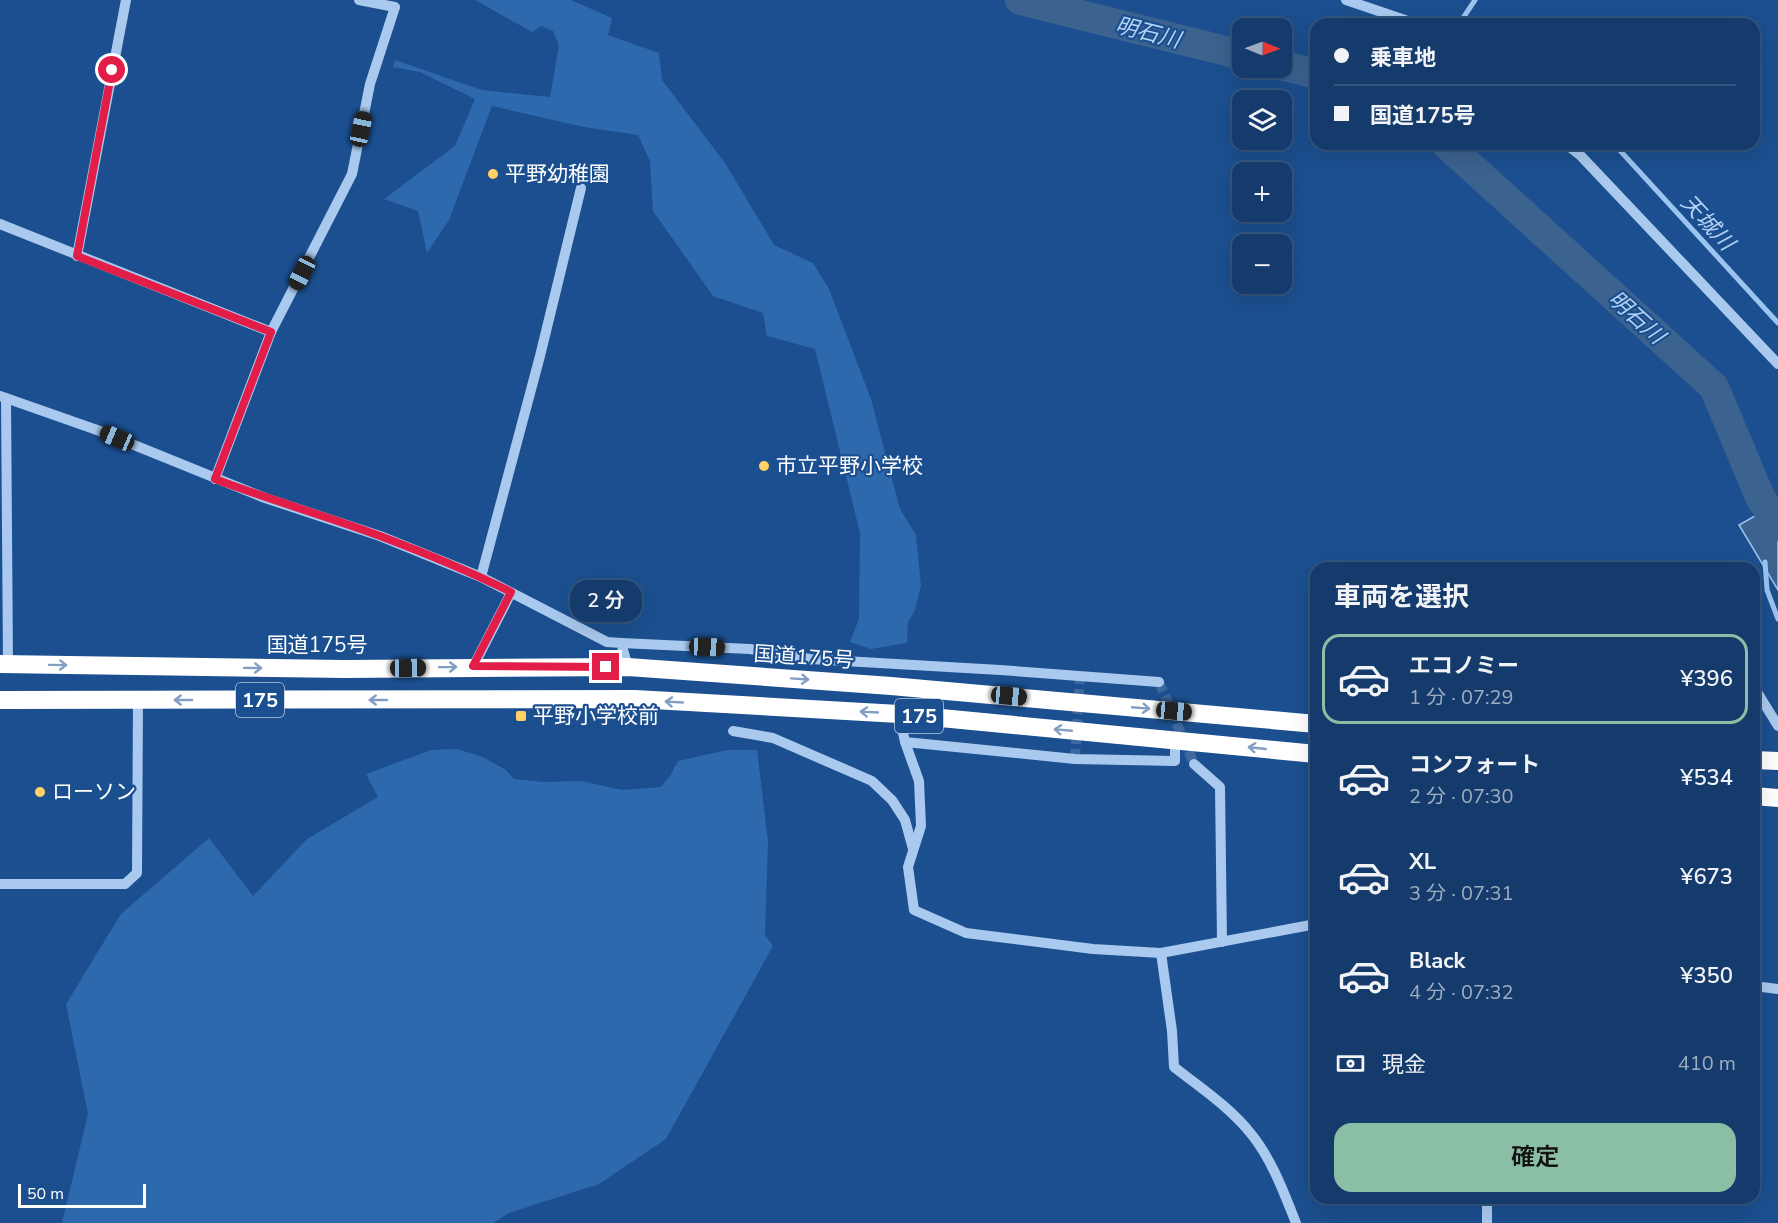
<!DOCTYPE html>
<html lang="ja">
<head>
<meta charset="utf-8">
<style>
  :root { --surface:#143b6b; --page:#1d4271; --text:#f1f3f6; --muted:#9dadc1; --line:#33557e; --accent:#8abfa5 }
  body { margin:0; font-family:"Nunito Sans","Noto Sans JP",sans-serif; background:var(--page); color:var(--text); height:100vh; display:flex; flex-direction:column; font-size:22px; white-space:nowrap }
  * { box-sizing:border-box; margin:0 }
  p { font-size:20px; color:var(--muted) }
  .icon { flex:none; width:33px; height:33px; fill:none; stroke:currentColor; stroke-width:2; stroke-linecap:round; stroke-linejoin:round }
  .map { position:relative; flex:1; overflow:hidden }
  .panel { position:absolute; left:1310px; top:562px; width:450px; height:642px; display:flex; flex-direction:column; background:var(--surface); border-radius:18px; box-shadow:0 6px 24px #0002,0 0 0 2px var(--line) }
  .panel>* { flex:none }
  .guide { position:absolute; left:1310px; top:18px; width:450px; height:132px; border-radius:18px; box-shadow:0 6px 24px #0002,0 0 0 2px var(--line); display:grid; align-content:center; height:132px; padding:0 24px; background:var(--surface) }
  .needle { width:39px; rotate:91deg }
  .buttons { position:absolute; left:1232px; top:18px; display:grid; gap:12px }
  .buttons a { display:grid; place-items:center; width:60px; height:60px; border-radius:12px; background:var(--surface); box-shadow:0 6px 24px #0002,0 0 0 2px var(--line); font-size:30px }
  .scale { position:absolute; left:18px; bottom:15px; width:128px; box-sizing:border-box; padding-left:6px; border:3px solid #fff; border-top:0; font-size:16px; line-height:21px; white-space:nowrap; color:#fff; -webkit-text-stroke:4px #1b4f8f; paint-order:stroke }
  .end { position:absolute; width:27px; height:27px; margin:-14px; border:8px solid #e11d48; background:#fff; box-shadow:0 0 0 3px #fff }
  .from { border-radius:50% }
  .bubble { position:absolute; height:42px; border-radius:18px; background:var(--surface); box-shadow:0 6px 24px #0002,0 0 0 2px var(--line); font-size:20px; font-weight:600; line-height:42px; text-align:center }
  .car { position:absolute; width:18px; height:36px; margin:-18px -9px; border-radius:8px; box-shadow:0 0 4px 2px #0007; background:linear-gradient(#222 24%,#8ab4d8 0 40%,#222 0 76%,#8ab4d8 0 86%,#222 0) }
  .guide b { display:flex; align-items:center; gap:21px; height:57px; font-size:22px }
  .guide b+b { border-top:2px solid var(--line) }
  .guide i { width:15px; height:15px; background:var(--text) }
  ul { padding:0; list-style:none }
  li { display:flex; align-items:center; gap:18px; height:90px; margin:0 12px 9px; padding:0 12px; border:3px solid transparent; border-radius:18px }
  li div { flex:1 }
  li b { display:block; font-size:22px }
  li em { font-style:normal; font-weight:600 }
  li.selected { border-color:var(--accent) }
  li>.icon { width:54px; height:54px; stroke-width:1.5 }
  h2 { padding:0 24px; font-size:27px; line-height:72px }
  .pay { display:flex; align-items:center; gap:15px; height:66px; padding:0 24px; font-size:22px }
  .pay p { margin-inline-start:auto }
  .primary-button { display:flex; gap:12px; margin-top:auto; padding:12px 24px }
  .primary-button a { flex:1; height:69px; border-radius:18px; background:var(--accent); color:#111; font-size:24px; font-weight:600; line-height:69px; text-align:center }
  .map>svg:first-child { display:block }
  .green { fill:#2e69ad }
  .water { fill:#3c6290; stroke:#9cc4f0; stroke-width:1.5 }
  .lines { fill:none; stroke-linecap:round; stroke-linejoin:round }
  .stream { stroke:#9cc4f0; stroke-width:5 }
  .river { stroke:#3c6290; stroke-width:30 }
  .minor-tunnel { stroke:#3d69a0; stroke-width:10; stroke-dasharray:10 5; stroke-linecap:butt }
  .minor { stroke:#a9c9ee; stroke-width:10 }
  .highway { stroke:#fff; stroke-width:18 }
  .oneway { stroke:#829ec1 }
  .route { stroke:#e11d48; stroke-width:8 }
  .poi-dot { fill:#ffd166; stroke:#1b4f8f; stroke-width:2 }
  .labels { text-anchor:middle; stroke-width:4.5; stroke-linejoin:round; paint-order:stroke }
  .shield { fill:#1b4f8f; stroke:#bbcadd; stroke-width:1.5 }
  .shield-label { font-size:20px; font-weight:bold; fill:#fff }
  .poi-label { font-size:21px; fill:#fff; stroke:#1b4f8f; text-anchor:start }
  .street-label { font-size:21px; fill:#fff; stroke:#1b4f8f }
  .water-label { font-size:22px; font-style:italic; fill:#b5d3f5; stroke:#1b4f8f }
</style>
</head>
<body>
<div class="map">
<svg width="1778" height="1223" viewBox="0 0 1778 1223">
  <rect width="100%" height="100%" fill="#1b4f8f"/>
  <g class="green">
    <polygon points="475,0 571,0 612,18 608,35 659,53 662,80 725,163 774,245 813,263 829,289 871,399 900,509 916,535 921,586 915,610 908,622 907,643 871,649 850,642 859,619 860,533 815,349 767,336 763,313 713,296 653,211 650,161 638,135 584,127 492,106 449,220 427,253 418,211 384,199 455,146 475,99 420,72 393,67 395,60 482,90 550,97 559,45 553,31 541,26 532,32"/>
    <polygon points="457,749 483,757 506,770 514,779 544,782 582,781 622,790 661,787 670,776 678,761 727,750 757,750 768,841 765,935 773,946 666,1139 599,1184 509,1213 493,1223 62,1223 88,1114 66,1004 121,914 209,838 253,896 307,839 378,797 366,774 431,750"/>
  </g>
  <polygon class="water" points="1778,503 1778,590 1739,525"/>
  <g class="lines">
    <g class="stream">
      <polyline points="1459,24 1475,0"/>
      <polyline points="1614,144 1778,323"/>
      <polyline points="1765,562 1767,590 1778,619"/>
    </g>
    <g class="river">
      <polyline points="1020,0 1242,55"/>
      <polyline points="1281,65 1316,74"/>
      <polyline points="1446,144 1714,387 1760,497 1778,526"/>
    </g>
    <g class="minor-tunnel">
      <polyline points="1159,682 1194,764"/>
      <polyline points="1075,759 1080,677"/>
    </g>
    <g class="minor">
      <polyline points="1346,0 1405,20 1412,24"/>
      <polyline points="1566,144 1580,155 1778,364"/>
      <polyline points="0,224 271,332"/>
      <polyline points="77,256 126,0"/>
      <polyline points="0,396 97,430 265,498 380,536 481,577 607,642 621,643 628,667"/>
      <polyline points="6,398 8,664"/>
      <polyline points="215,479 271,332 352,174 370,84 395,7 359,0"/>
      <polyline points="481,577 540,356 581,188"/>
      <polyline points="621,643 750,649 810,659 1000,670 1159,682"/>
      <polyline points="473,667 511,593"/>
      <polyline points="1754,687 1778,726"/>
      <polyline points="899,714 905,742 919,781 921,826 908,867 914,910 966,933 1093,949 1161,953 1316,924"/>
      <polyline points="733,731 773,738 872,781 892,800 905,820 913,849"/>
      <polyline points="905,742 1075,759 1175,761 1175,741"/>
      <polyline points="1194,764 1220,787 1222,942"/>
      <polyline points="0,884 125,884 137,873 138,700"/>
      <path d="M 1161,953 L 1172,1031 L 1174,1067 C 1201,1088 1231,1108 1252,1135 C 1272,1160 1284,1193 1296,1223"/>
      <polyline points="1754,986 1778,989"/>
      <polyline points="1487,1223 1487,1198"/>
    </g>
    <g class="highway">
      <polyline points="0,664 344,669 628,667 891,686 1316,724"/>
      <polyline points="0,700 635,699 899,714 1316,754"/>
      <polyline points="1754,760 1778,761"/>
      <polyline points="1754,796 1778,798"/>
    </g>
  </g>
  <defs><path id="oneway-shaft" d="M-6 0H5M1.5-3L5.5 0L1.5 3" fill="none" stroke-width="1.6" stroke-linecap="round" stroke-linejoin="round" transform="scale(1.5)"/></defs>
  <g class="oneway">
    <use href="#oneway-shaft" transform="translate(58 665) rotate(1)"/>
    <use href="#oneway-shaft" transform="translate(448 667) rotate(-1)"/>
    <use href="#oneway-shaft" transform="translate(253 668) rotate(1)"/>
    <use href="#oneway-shaft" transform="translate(800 679) rotate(4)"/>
    <use href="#oneway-shaft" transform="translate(183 700) rotate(180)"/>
    <use href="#oneway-shaft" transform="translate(378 700) rotate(180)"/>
    <use href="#oneway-shaft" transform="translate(674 702) rotate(-177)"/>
    <use href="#oneway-shaft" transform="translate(1141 708) rotate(5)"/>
    <use href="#oneway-shaft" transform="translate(869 712) rotate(-177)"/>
    <use href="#oneway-shaft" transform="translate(1063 730) rotate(-175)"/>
    <use href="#oneway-shaft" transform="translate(1257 748) rotate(-174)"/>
  </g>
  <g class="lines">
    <path class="route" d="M 112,70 L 77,256 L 271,332 L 215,479 C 270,500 326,516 380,536 C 425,553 469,571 511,592 L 473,666 L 606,667"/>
  </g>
  <g class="poi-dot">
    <circle cx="493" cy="174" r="6"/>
    <circle cx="764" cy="466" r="6"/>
    <rect x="515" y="710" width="12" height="12" rx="3"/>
    <circle cx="40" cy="792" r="6"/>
  </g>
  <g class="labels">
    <g class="shield">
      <rect x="236" y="683" width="48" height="34" rx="4.5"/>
      <rect x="895" y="699" width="48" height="34" rx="4.5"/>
    </g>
    <g class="shield-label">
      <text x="260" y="707">175</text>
      <text x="919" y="723">175</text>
    </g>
    <g class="poi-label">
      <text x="505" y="181">平野幼稚園</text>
      <text x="776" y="473">市立平野小学校</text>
      <text x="533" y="723">平野小学校前</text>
      <text x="52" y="799">ローソン</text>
    </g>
    <g class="street-label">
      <text x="317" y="652">国道175号</text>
      <text transform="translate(804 657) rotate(4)" y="7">国道175号</text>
    </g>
    <g class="water-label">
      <text transform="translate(1148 32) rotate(14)" y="8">明石川</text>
      <text transform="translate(1708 222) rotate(47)" y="8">天城川</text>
      <text transform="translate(1637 317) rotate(42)" y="8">明石川</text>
    </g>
  </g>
</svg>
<div class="buttons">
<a><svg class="needle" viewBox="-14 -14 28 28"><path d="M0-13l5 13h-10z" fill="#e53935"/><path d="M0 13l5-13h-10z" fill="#9dadc1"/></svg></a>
<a><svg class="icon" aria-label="layers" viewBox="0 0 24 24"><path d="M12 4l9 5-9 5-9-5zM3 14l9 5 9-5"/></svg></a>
<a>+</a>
<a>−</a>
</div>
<div class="scale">50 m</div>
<i class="end from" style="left:112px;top:70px"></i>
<i class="end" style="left:606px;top:667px"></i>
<div class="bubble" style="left:570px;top:580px;width:72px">2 分</div>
<i class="car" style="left:361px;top:129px;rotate:12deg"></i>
<i class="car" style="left:302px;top:273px;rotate:207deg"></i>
<i class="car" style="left:117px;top:438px;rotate:293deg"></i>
<i class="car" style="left:707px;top:647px;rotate:92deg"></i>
<i class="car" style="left:408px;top:668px;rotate:89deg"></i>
<i class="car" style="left:1009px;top:696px;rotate:95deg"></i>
<i class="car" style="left:1174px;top:711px;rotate:95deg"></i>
<div class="guide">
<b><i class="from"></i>乗車地</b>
<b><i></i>国道175号</b>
</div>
<section class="panel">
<h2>車両を選択</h2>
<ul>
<li class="selected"><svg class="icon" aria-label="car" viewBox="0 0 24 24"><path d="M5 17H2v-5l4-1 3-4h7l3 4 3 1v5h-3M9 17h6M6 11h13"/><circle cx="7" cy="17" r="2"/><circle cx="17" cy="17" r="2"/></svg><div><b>エコノミー</b><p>1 分 · 07:29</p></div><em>¥396</em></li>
<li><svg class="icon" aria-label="car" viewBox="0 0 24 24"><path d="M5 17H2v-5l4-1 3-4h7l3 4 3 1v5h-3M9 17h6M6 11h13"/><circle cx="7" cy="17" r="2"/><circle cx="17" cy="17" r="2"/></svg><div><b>コンフォート</b><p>2 分 · 07:30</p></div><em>¥534</em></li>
<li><svg class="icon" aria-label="car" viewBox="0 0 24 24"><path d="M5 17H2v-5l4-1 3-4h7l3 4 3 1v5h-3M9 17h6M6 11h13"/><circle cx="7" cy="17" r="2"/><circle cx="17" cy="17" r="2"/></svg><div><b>XL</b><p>3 分 · 07:31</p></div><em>¥673</em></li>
<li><svg class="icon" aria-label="car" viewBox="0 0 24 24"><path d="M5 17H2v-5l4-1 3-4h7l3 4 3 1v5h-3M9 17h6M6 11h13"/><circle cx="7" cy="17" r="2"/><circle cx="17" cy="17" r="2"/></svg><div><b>Black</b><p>4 分 · 07:32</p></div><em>¥350</em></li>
</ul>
<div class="pay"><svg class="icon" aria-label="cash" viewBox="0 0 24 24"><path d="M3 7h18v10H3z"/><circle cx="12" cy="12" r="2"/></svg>現金<p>410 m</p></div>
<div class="primary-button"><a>確定</a></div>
</section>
</div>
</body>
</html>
